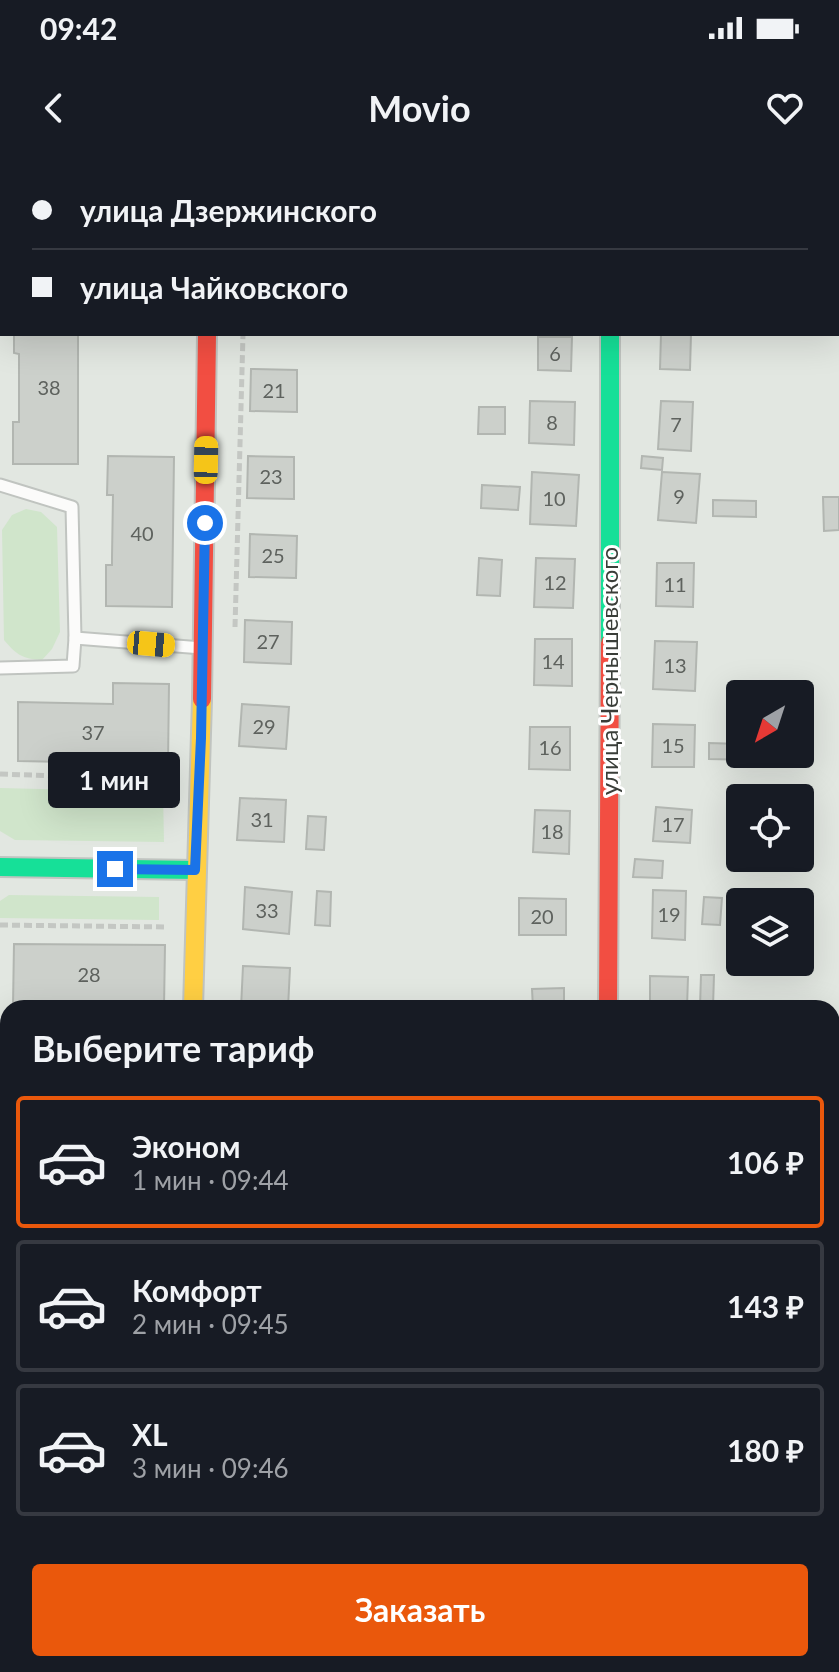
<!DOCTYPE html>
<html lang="ru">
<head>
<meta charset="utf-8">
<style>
  :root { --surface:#171b24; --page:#242831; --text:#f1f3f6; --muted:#9ea1a6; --line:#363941; --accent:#ea580c }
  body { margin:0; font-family:Lato,sans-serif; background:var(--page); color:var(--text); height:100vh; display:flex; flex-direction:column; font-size:30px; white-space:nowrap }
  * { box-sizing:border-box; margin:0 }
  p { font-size:26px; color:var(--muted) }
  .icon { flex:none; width:44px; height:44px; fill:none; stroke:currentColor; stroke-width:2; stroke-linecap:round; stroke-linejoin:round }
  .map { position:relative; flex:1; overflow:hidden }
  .sheet { position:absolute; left:0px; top:840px; width:840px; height:672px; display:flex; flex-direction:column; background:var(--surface); border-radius:24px 24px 0 0; box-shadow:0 8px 32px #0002 }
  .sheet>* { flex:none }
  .hud { position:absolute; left:0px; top:0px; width:840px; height:176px; box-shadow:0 8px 32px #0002; display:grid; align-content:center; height:176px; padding:0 32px; background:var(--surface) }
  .needle { width:52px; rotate:219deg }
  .controls { position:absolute; left:726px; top:520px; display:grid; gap:16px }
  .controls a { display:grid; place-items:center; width:88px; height:88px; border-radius:8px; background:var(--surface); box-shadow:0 8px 32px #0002; font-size:40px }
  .end { position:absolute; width:36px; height:36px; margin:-18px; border:10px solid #1a73e8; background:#fff; box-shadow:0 0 0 4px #fff }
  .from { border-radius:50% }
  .bubble { position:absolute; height:56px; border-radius:8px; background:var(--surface); box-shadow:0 8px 32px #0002; font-size:26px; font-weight:700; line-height:56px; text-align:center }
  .car { position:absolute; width:24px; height:48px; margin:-24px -12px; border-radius:10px; box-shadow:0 0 6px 2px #0007; background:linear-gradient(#f5c518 24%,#345 0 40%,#f5c518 0 76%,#345 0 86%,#f5c518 0) }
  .hud b { display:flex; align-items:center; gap:28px; height:76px; font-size:30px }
  .hud b+b { border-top:2px solid var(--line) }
  .hud i { width:20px; height:20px; background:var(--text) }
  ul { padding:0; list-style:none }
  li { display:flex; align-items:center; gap:24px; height:132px; margin:0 16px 12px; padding:0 16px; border:4px solid var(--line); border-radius:8px }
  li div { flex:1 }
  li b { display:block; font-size:30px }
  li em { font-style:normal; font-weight:700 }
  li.current { border-color:var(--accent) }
  li>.icon { width:72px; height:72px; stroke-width:1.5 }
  h2 { padding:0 32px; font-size:36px; line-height:96px }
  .primary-button { display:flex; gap:16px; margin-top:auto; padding:16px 32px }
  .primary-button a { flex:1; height:92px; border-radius:8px; background:var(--accent); color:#fff; font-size:32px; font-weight:700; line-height:92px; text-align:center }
  .status { display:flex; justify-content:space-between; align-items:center; height:56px; padding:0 40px; background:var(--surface); direction:ltr }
  .status svg { height:22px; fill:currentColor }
  header { display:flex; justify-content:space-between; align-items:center; height:104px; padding:0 32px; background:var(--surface); font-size:36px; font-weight:700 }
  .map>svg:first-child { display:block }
  .green { fill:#d0e5cb }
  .building { fill:#ccd0cb; stroke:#b2b6b1; stroke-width:2 }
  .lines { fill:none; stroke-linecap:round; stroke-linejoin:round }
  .lane-casing { stroke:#c0c4c0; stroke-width:15 }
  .street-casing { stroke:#c0c4c0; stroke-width:26 }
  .fast-casing { stroke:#c0c4c0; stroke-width:22 }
  .slow-casing { stroke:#c0c4c0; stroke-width:22 }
  .jam-casing { stroke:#c0c4c0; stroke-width:22 }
  .path { stroke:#c4c7c3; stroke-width:5; stroke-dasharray:8 4; stroke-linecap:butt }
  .lane { stroke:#fbfbfa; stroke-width:11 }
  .street { stroke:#fbfbfa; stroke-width:22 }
  .fast { stroke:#16e098; stroke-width:18 }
  .slow { stroke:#ffcf43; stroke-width:18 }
  .jam { stroke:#f24e42; stroke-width:18 }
  .route { stroke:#1a73e8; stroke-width:10 }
  .labels { text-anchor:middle; stroke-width:6; stroke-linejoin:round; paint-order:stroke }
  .number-label { font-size:20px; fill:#5e625e }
  .street-label { font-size:24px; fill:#3a3e39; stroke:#fff }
</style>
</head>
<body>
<div class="status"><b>09:42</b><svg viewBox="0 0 49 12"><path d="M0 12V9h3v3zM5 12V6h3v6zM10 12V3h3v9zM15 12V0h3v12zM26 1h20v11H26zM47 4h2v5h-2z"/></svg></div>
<header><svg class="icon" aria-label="back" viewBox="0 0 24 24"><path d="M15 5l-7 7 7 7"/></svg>Movio<svg class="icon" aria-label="heart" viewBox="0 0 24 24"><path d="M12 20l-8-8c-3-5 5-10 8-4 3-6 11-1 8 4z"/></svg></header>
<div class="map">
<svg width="839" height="1512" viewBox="0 0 839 1512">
  <rect width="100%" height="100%" fill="#e2e7e1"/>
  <g class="green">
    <path d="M 26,349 L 41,352 L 57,367 L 60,472 L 52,489 L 42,500 C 22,499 16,494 4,480 L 2,370 L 12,355 Z"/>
    <polygon points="0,628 163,632 164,682 15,680 0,671"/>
    <polygon points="9,735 159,737 159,760 0,758 0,741"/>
    <rect x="0" y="1204" width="8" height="104"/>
  </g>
  <g class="building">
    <rect x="277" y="0" width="87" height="2"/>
    <polygon points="14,174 78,174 78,304 13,304 13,262 19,262 19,194 14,193"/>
    <polygon points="661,174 691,174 690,210 660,209"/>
    <polygon points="538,177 572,177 571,211 538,210"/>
    <polygon points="251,209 297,210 297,252 250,251"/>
    <polygon points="530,241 575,242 574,285 529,283"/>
    <polygon points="661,241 693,242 691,291 658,289"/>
    <polygon points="479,247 505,247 505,274 478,274"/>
    <polygon points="108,296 174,297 172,447 106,446 106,405 112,405 112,397 113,335 107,335"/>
    <polygon points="248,296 294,297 294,339 247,338"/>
    <polygon points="642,296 663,298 662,310 641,308"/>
    <polygon points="532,312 579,315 576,366 530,364"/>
    <polygon points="662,312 700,314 696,363 658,360"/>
    <polygon points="482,325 520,327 518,350 481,348"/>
    <polygon points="823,337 839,337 839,370 824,371"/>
    <polygon points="713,340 756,341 756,357 713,356"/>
    <polygon points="250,374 297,376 296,418 249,417"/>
    <polygon points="479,398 502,400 500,436 477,435"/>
    <polygon points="536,398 575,399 573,448 534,447"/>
    <polygon points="657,403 694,403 693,447 656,446"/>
    <polygon points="245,460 292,462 291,504 244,502"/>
    <polygon points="535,479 572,479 572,526 534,525"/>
    <polygon points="655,481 697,482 695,531 653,529"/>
    <polygon points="113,523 169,524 168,604 18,601 18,542 113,544"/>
    <polygon points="242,544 289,547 286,589 239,586"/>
    <polygon points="653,564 695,565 694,607 652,607"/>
    <polygon points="530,567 570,567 570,610 529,609"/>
    <polygon points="709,583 740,584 740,594 753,594 753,600 709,599"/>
    <polygon points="240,638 286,640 284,682 237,680"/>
    <polygon points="656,647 692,650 690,683 653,681"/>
    <polygon points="535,650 570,651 569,694 533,692"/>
    <polygon points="308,656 326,657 324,690 306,689"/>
    <polygon points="635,699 663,701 662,718 633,717"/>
    <polygon points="245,727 292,732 289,774 243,769"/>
    <polygon points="653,730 686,731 685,780 652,778"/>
    <polygon points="317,731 331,732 330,766 315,765"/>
    <polygon points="704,737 722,738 720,765 702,764"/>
    <polygon points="519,738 566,739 566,775 519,775"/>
    <polygon points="14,784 165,785 164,848 13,846"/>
    <polygon points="243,806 290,808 288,848 241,848"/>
    <polygon points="701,815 714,815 713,847 700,847"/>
    <polygon points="650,816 688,817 687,848 650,848"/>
    <polygon points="564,828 564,848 533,848 532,829"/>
    <rect x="99" y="1504" width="60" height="8"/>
  </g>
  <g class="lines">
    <g class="lane-casing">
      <g id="lane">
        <polyline points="74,2 74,0"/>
        <polyline points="0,119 2,119"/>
        <polyline points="0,325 72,347 75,478 73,506 0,508"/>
        <polyline points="75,478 202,488"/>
        <polyline points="0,869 8,870"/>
        <polyline points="0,1183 8,1183"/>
        <polyline points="0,1505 57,1506 57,1504"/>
      </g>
    </g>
    <g class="street-casing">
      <g id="street">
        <polyline points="612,2 612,0"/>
        <polyline points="599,1512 599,1504"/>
      </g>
    </g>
    <g class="fast-casing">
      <g id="fast">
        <polyline points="610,174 610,483"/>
        <polyline points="0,707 195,710"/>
      </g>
    </g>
    <g class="slow-casing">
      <g id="slow">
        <polyline points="193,848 202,539"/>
        <polyline points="187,1504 187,1512"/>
      </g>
    </g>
    <g class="jam-casing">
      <g id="jam">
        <polyline points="210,0 210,2"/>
        <polyline points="202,539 207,174"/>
        <polyline points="608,848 610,483"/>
      </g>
    </g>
    <g class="path">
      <polyline points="248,2 248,0"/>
      <polyline points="235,467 243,174"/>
      <polyline points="0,614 171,620"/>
      <polyline points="0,765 167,767"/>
    </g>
    <use href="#lane" class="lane"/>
    <use href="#street" class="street"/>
    <use href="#fast" class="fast"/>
    <use href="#slow" class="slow"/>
    <use href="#jam" class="jam"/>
  </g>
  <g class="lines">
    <polyline class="route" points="115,709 195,710 201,578 205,363"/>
  </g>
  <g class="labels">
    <g class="number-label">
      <text x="555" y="201">6</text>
      <text x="49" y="235">38</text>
      <text x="274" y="238">21</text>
      <text x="552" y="270">8</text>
      <text x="676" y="272">7</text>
      <text x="271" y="324">23</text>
      <text x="679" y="344">9</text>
      <text x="554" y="346">10</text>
      <text x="142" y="381">40</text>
      <text x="273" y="403">25</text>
      <text x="555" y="430">12</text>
      <text x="675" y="432">11</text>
      <text x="268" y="489">27</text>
      <text x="553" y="509">14</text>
      <text x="675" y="513">13</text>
      <text x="264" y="574">29</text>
      <text x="93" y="580">37</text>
      <text x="673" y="593">15</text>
      <text x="550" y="595">16</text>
      <text x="262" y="667">31</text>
      <text x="673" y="672">17</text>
      <text x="552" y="679">18</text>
      <text x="267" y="758">33</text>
      <text x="669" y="762">19</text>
      <text x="542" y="764">20</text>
      <text x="89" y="822">28</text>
    </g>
    <g class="street-label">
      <text transform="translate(610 511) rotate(-90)" y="8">улица Чернышевского</text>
    </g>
  </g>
</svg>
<div class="controls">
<a><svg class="needle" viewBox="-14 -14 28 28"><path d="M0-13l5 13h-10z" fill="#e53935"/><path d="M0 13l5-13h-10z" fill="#9ea1a6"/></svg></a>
<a><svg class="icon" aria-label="locate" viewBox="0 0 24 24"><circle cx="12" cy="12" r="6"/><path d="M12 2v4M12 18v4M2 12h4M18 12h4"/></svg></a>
<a><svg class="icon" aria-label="layers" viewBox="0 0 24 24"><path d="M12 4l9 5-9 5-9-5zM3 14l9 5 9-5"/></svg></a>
</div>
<i class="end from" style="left:205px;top:363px"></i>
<i class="end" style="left:115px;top:709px"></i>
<div class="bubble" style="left:48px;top:592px;width:132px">1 мин</div>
<i class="car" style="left:206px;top:300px;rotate:1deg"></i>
<i class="car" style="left:151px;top:484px;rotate:95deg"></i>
<div class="hud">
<b><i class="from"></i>улица Дзержинского</b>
<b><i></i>улица Чайковского</b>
</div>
<section class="sheet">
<h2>Выберите тариф</h2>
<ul>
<li class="current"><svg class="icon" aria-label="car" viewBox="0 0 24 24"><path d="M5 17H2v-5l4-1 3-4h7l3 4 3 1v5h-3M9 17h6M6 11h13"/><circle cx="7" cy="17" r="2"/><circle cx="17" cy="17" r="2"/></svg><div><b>Эконом</b><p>1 мин · 09:44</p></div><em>106 ₽</em></li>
<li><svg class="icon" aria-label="car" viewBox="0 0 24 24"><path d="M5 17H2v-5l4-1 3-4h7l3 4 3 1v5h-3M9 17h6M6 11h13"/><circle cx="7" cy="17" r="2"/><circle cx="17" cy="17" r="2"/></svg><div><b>Комфорт</b><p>2 мин · 09:45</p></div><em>143 ₽</em></li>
<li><svg class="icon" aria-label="car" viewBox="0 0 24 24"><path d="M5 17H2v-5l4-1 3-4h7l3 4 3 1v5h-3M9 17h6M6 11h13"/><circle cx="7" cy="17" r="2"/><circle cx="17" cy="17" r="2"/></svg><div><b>XL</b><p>3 мин · 09:46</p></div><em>180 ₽</em></li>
</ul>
<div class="primary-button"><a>Заказать</a></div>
</section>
</div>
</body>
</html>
